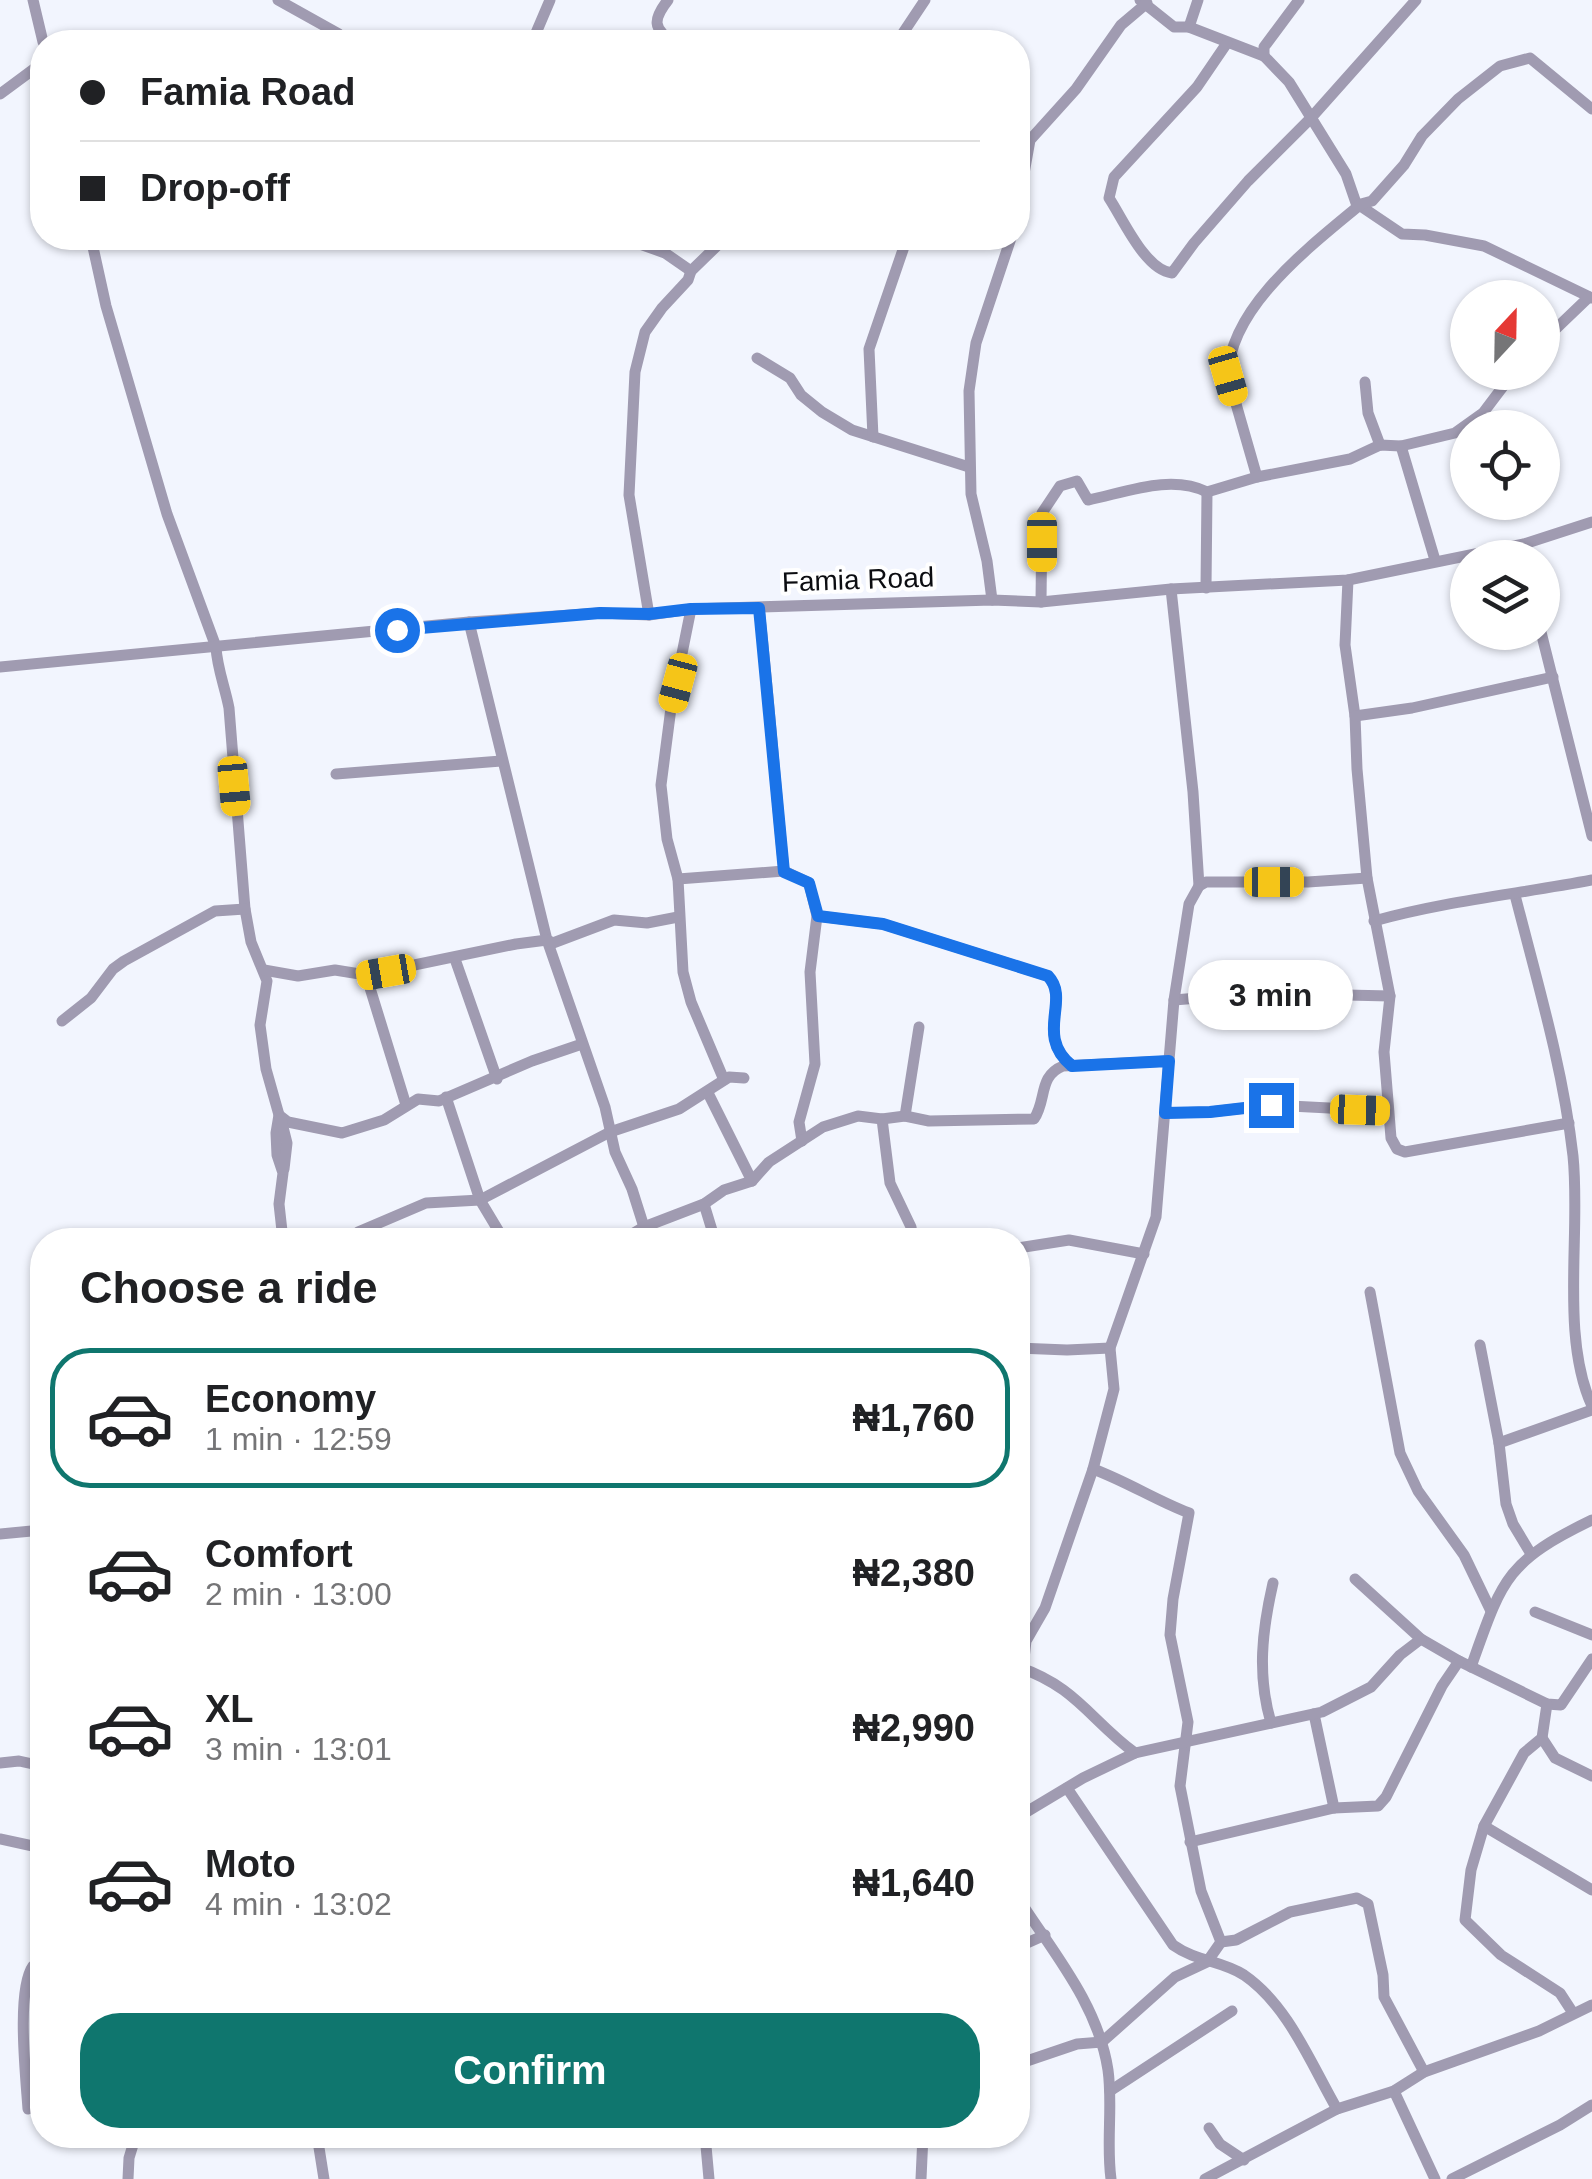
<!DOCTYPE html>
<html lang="en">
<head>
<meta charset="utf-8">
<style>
  :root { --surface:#fff; --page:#f6f6f6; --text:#202124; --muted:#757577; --line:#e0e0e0; --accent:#0f766e }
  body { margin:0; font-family:Arial,sans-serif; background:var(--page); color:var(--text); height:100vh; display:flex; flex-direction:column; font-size:38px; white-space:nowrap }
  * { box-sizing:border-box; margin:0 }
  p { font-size:32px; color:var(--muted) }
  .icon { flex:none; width:55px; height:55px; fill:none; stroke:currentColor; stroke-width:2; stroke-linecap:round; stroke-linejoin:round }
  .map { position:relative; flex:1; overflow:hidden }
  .side { position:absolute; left:30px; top:1228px; width:1000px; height:920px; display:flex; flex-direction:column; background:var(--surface); border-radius:40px; box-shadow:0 2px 8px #0004 }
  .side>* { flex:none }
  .hud { position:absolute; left:30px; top:30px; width:1000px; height:220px; border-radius:40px; box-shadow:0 2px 8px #0004; display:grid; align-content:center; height:220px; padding:0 50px; background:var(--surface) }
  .needle { width:65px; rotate:22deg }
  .tools { position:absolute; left:1450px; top:280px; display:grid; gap:20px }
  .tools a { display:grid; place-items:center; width:110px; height:110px; border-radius:50%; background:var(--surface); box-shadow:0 2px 8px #0004; font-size:50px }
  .end { position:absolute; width:45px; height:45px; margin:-22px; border:12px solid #1a73e8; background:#fff; box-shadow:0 0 0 5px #fff }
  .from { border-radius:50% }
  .bubble { position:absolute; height:70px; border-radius:35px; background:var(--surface); box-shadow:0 2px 8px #0004; font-size:32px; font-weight:800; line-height:70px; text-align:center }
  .car { position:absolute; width:30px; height:60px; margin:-30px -15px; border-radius:12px; box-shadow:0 0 8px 2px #0007; background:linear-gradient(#f5c518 24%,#345 0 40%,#f5c518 0 76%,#345 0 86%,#f5c518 0) }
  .hud b { display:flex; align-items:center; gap:35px; height:95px; font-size:38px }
  .hud b+b { border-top:2px solid var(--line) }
  .hud i { width:25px; height:25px; background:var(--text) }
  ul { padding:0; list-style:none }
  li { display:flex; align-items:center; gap:30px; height:140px; margin:0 20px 15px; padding:0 30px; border:5px solid transparent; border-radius:40px }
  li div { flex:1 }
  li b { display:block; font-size:38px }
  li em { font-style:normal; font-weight:800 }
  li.active { border-color:var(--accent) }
  li>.icon { width:90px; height:90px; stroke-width:1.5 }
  h2 { padding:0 50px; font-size:45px; line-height:120px }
  .primary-button { display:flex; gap:20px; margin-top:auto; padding:20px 50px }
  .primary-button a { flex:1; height:115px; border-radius:40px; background:var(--accent); color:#fff; font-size:40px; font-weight:800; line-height:115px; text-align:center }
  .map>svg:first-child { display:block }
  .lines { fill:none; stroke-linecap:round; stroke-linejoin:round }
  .minor { stroke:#a09bb1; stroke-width:11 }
  .route { stroke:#1a73e8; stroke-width:12 }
  .labels { text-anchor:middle; stroke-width:8; stroke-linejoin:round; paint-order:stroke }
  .street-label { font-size:28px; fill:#0c0d11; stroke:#fff }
</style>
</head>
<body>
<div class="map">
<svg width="1592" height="2179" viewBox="0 0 1592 2179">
  <rect width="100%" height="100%" fill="#f2f5fe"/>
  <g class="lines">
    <g class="minor">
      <polyline points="33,0 43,42"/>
      <polyline points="278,0 339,34"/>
      <path d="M 668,0 C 653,19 652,29 674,42"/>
      <polyline points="1140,0 1174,27 1189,27 1264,56 1289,82 1346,174 1356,203 1402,234 1425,235 1484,246 1592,298"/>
      <polyline points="1189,27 1198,0"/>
      <polyline points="533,40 550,0"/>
      <polyline points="897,42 925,0"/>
      <path d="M 1227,43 L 1197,87 L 1114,177 L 1109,198 C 1123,219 1145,270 1172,273 L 1194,243 L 1248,181 L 1310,119 L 1416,0"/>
      <polyline points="1264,56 1264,47 1299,0"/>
      <polyline points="0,94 42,63"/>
      <polyline points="1018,207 1030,140 1076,89 1121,25 1147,3"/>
      <path d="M 91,238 L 106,306 L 167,514 L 216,647 C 217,668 225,687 229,708 L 245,909 L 251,942 L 267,981 L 260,1025 L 266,1069 L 279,1115 L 276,1133 L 277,1155 L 283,1173 L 279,1204 L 283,1240"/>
      <polyline points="623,238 665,253 691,271"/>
      <polyline points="1542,342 1589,297"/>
      <polyline points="757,358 790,378 801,395 822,412 852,430 969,467"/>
      <polyline points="1365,382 1368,413 1380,445"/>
      <polyline points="873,437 869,349 907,238"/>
      <polyline points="1401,446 1435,560"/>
      <path d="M 1257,477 L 1228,376 C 1229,307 1312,245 1361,204 L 1372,201 L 1404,165 L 1422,136 L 1458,99 L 1500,66 L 1530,58 L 1592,109"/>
      <polyline points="1348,580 1345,645 1355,716 1357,769 1367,878 1390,996 1384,1052 1391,1138 1397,1149 1405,1152 1569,1123"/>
      <polyline points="1206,588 1207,492"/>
      <polyline points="1171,589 1193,792 1199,886"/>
      <polyline points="992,600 987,561 971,494 969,391 976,343 1011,238"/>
      <path d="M 1041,602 L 1042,513 L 1060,486 L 1077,481 L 1088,500 C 1127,492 1171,474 1207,492 L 1257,477 L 1350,459 L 1380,445 L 1401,446 L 1455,433 L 1483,413 L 1514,372"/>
      <path d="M 759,608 C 769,696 775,784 784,871"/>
      <polyline points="691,609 671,708 661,785 667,839 678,879 683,972 691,1002 724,1080"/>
      <polyline points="649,615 629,495 635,372 645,332 662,308 688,280 691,271 725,238"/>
      <polyline points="469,622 547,940 605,1107 615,1152 632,1189 644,1227"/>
      <polyline points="1541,632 1592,836"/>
      <polyline points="0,667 469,622 600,613 649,615 691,609 992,600 1041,602 1171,589 1348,580 1524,544 1592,522"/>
      <polyline points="1355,716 1412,708 1553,677"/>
      <polyline points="336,774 501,761"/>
      <polyline points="678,879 784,871 809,883 817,916 810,972 815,1064 799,1122 802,1141"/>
      <path d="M 1515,895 C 1537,981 1563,1068 1573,1156 C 1581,1233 1560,1336 1592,1406"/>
      <path d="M 817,916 L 883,924 L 1048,976 C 1071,1001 1034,1035 1072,1066"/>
      <path d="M 1374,921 C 1445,901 1519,894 1592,880"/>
      <polyline points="455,959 497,1079"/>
      <polyline points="264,970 298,976 335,970 366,975 516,944 547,940 553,943 614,920 647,923 678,917"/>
      <polyline points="366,975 406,1105"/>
      <polyline points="1174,1000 1258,993 1390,996"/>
      <polyline points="62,1021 91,998 113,969 124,961 215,911 245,909"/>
      <polyline points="708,1093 752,1181"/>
      <polyline points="446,1097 480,1200 504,1240"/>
      <polyline points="1165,1113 1210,1112 1271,1105 1387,1111"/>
      <polyline points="279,1115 288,1122 342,1133 384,1120 418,1099 439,1101 532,1061 582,1044"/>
      <polyline points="905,1116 919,1027"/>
      <polyline points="281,1119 287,1143 284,1169"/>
      <polyline points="882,1119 890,1183 911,1227 913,1240"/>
      <polyline points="704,1204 715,1240"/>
      <polyline points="358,1232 426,1203 480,1200 610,1132 679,1109 729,1077 744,1078"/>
      <path d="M 622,1240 L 644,1227 L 704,1204 L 724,1190 L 752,1181 L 769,1162 L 823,1127 L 858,1116 L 882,1119 L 905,1116 L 929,1121 L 1034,1119 C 1047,1100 1038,1076 1063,1066 L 1169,1061"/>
      <polyline points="1018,1248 1069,1240 1144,1254"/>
      <polyline points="1370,1292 1400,1453 1418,1491 1464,1555 1491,1611"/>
      <polyline points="1480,1345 1499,1443 1506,1504 1513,1524 1531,1554"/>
      <polyline points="1018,1348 1067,1350 1110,1348"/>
      <polyline points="1499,1443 1592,1410"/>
      <path d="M 1093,1469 C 1128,1482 1155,1500 1189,1513 L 1173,1599 L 1170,1635 L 1188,1722 L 1180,1786 L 1201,1891 L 1221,1942"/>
      <polyline points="0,1534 42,1530"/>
      <polyline points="1355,1579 1421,1639 1459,1661 1547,1704 1561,1705 1592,1659"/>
      <polyline points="1535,1612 1592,1635"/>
      <path d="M 1018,1667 C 1077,1687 1090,1720 1135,1753"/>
      <path d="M 1471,1667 C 1502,1580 1505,1562 1592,1520"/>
      <polyline points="1023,1668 1026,1641 1045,1608 1093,1469 1114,1389 1110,1348 1156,1217 1174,1000 1189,904 1199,886 1206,882 1308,882 1367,878"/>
      <polyline points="1547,1704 1542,1738 1524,1753 1484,1826 1471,1870 1465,1920 1501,1955 1560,1993 1573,2013"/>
      <polyline points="1314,1714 1334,1808"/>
      <path d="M 1271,1723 C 1257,1675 1262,1631 1273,1583"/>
      <polyline points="1542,1738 1555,1758 1592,1776"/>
      <polyline points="0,1763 19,1761 42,1766"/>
      <path d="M 1067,1788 L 1173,1945 C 1197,1962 1220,1960 1244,1975 C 1288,2005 1311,2064 1337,2109"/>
      <polyline points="1018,1817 1083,1778 1135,1753 1322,1712 1371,1687 1400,1655 1421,1639"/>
      <polyline points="1484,1826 1592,1890"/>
      <polyline points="0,1839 42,1848"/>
      <polyline points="1190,1842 1334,1808 1378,1806 1386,1797 1442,1686 1459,1661"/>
      <path d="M 1018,1898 C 1052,1951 1098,2004 1108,2070 C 1113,2106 1106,2142 1111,2179"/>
      <polyline points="1018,1947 1045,1935"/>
      <polyline points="1018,2064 1077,2044 1102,2042 1175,1977 1207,1962 1221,1942 1236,1940 1290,1912 1357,1898 1368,1904 1383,1975 1384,1997 1424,2072"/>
      <polyline points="1110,2091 1232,2011"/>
      <polyline points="1394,2091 1435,2179"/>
      <path d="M 28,2109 C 26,2078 16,1990 33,1966 L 42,1964"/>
      <polyline points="1209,2128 1220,2144 1244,2160"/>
      <polyline points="317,2135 324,2179"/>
      <polyline points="705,2135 709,2179"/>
      <polyline points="128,2179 129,2158 136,2135"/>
      <polyline points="921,2179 923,2135"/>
      <polyline points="1205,2179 1337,2109 1394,2091 1424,2072 1539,2031 1592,2005"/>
      <polyline points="1452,2179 1560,2125 1592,2105"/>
    </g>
  </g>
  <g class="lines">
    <path class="route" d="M 397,630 L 600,613 L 649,614 L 691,609 L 759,608 C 768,696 775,784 784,872 L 809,883 L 818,916 L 883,924 L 1048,976 C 1071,1000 1034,1035 1072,1066 L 1169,1061 L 1165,1113 L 1210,1112 L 1271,1105"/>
  </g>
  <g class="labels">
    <g class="street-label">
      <text transform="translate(858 579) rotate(-2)" y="10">Famia Road</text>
    </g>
  </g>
</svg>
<div class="tools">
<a><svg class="needle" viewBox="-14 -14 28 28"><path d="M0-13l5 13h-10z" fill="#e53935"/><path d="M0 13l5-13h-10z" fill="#757577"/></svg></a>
<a><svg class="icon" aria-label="locate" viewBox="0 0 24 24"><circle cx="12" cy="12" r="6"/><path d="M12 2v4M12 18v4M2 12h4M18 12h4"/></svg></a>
<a><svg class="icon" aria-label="layers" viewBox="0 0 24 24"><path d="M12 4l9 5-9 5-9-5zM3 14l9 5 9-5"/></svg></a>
</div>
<i class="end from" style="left:397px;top:630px"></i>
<i class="end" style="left:1271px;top:1105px"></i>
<div class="bubble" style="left:1188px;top:960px;width:165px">3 min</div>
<i class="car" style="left:1228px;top:376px;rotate:164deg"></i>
<i class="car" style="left:1042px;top:542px;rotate:180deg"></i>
<i class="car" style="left:678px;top:683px;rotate:195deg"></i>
<i class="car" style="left:234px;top:786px;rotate:175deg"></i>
<i class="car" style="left:1274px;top:882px;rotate:90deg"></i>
<i class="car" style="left:386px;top:972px;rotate:260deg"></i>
<i class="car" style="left:1360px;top:1110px;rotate:92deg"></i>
<div class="hud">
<b><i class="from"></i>Famia Road</b>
<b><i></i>Drop-off</b>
</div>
<section class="side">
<h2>Choose a ride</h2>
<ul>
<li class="active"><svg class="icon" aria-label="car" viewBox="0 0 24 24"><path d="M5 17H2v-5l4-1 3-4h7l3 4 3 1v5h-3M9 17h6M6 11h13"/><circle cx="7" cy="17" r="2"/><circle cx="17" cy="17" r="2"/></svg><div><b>Economy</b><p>1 min · 12:59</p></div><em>₦1,760</em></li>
<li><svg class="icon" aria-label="car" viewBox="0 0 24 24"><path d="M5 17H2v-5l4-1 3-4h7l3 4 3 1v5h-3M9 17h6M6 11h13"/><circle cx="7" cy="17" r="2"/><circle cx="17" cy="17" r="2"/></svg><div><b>Comfort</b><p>2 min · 13:00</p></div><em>₦2,380</em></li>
<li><svg class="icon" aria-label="car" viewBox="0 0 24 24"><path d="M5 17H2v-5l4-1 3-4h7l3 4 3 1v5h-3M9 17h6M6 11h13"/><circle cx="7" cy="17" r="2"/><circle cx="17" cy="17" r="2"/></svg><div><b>XL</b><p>3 min · 13:01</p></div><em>₦2,990</em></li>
<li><svg class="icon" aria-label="car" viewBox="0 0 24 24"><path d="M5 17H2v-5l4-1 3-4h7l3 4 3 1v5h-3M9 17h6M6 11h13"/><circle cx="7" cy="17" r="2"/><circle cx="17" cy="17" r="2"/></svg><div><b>Moto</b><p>4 min · 13:02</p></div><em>₦1,640</em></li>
</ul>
<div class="primary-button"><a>Confirm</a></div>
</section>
</div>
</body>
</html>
